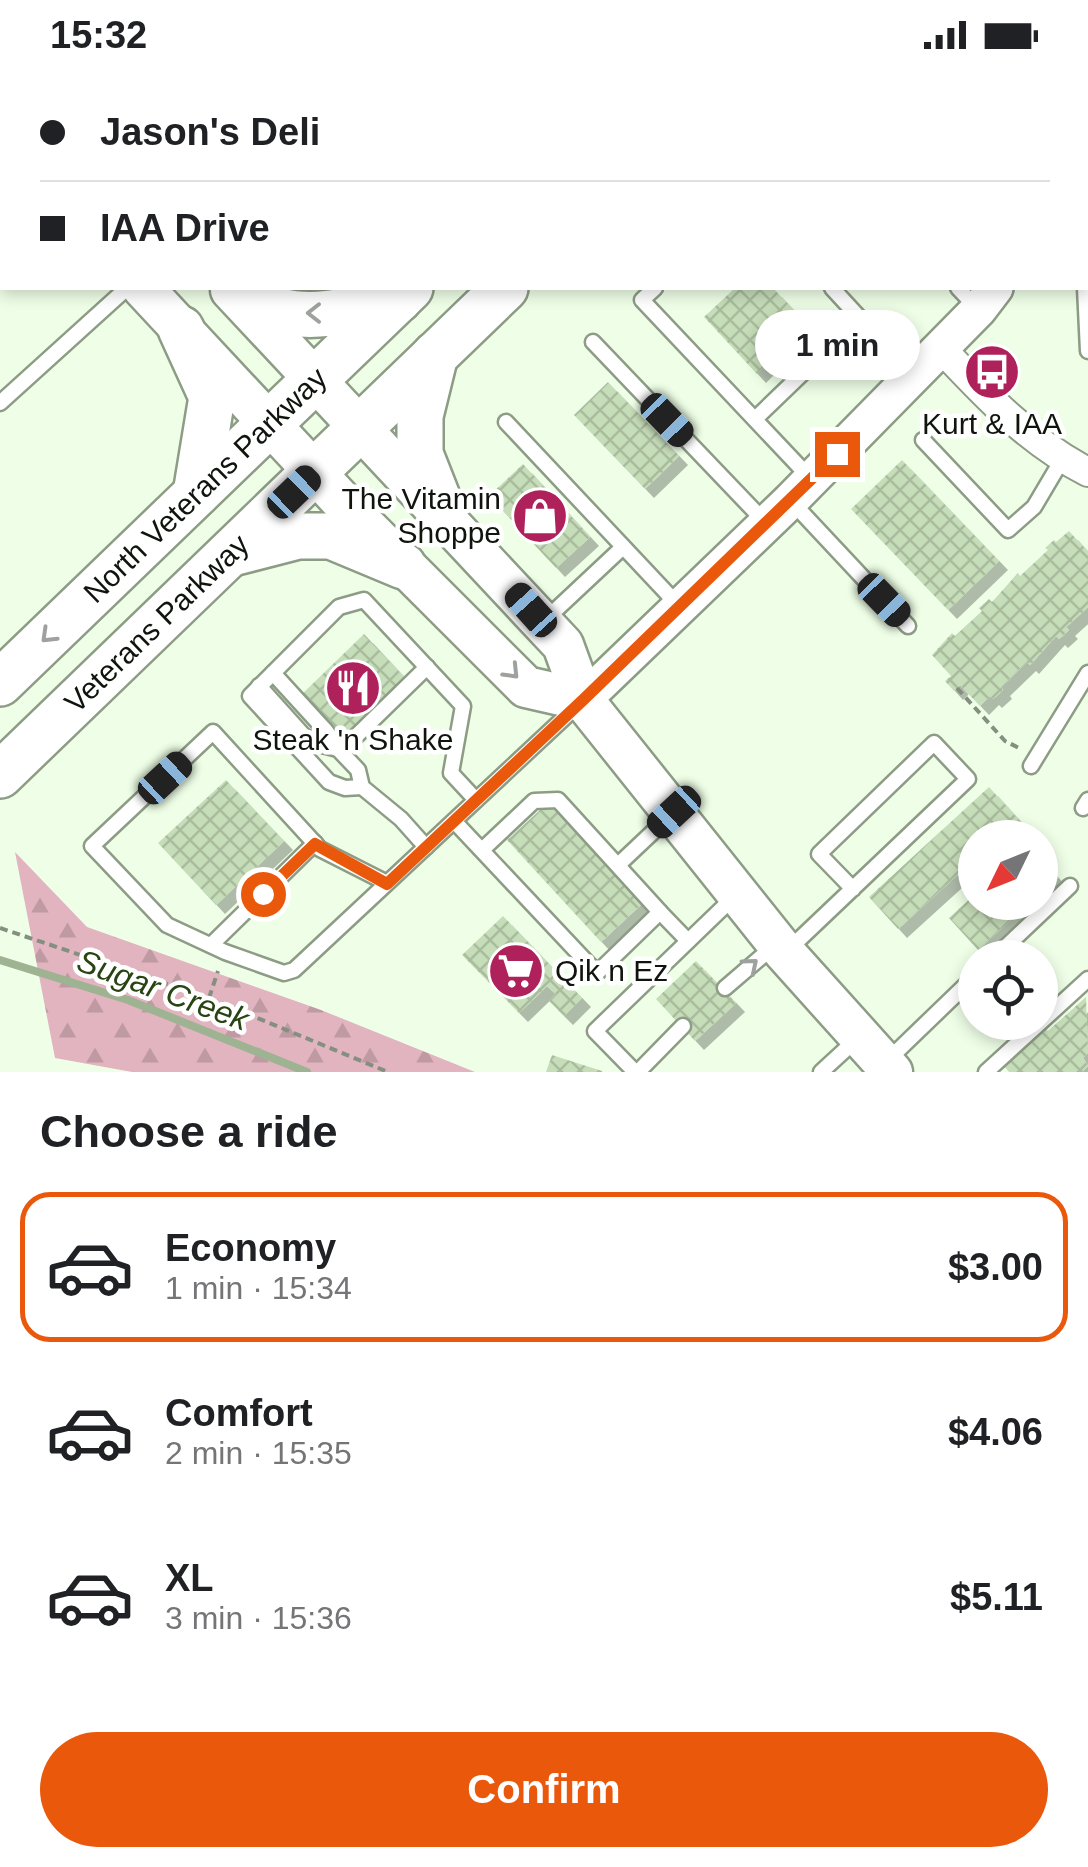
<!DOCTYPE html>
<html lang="en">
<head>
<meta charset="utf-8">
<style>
  :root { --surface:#fff; --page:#f6f6f6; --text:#202124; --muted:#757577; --line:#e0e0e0; --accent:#ea580c }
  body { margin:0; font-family:Arial,sans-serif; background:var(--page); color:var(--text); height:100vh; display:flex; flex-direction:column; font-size:38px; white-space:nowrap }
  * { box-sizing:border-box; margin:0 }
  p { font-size:32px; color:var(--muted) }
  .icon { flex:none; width:55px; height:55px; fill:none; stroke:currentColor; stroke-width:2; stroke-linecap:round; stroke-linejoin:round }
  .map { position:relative; height:1002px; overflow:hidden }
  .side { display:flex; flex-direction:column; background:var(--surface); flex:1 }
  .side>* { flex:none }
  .hud { position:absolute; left:0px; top:0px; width:1090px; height:220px; box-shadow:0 5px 15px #0003; display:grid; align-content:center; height:220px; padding:0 40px; background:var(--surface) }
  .needle { width:65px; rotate:227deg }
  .controls { position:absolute; left:958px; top:750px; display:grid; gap:20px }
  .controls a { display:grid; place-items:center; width:100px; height:100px; border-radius:50%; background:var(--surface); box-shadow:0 5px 15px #0003; font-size:50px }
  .end { position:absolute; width:45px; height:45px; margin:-22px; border:12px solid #ea580c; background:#fff; box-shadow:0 0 0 5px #fff }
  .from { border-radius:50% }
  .bubble { position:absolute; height:70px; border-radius:35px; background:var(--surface); box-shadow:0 5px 15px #0003; font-size:32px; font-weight:700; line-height:70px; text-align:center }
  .car { position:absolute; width:30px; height:60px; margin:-30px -15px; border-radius:12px; box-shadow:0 0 8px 2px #0007; background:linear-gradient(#222 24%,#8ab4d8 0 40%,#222 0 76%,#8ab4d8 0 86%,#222 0) }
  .hud b { display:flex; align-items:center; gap:35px; height:95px; font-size:38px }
  .hud b+b { border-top:2px solid var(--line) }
  .hud i { width:25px; height:25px; background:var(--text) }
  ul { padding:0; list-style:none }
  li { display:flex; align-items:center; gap:30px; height:150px; margin:0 20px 15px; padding:0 20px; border:5px solid transparent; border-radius:30px }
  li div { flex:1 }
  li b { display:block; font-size:38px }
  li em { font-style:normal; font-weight:700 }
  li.selected { border-color:var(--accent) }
  li>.icon { width:90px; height:90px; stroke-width:1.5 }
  h2 { padding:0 40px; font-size:45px; line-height:120px }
  .button { display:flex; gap:20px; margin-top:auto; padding:20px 40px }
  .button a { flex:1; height:115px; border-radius:60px; background:var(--accent); color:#fff; font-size:40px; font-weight:700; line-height:115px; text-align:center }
  .status { display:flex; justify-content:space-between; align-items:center; height:70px; padding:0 50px; background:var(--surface); direction:ltr }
  .status svg { height:28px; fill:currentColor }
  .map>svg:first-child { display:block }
  .forest { fill:url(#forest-firs) }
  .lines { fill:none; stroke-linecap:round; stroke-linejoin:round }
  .stream { stroke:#9db391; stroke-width:8 }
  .building { fill:url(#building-cross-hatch); filter:url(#shadow) }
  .service-casing { stroke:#8d9c85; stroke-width:19 }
  .minor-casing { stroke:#8d9c85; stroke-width:32 }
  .tertiary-casing { stroke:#8d9c85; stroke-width:40 }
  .secondary-casing { stroke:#8d9c85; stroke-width:45 }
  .trunk-casing { stroke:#8d9c85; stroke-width:50 }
  .path { stroke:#848f7f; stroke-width:4; stroke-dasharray:8 5; stroke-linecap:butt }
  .service { stroke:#fff; stroke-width:14 }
  .minor { stroke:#fff; stroke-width:28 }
  .tertiary { stroke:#fff; stroke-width:35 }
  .secondary { stroke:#fff; stroke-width:40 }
  .trunk { stroke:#fff; stroke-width:45 }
  .oneway { stroke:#9fa19e }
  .route { stroke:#ea580c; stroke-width:12 }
  .labels { text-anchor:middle; stroke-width:9; stroke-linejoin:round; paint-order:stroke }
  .poi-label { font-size:30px; fill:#0f140c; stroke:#fff }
  .street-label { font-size:30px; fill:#0f140c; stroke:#fff }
  .water-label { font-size:32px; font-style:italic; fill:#284412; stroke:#fff }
</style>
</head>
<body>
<div class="status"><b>15:32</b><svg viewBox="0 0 49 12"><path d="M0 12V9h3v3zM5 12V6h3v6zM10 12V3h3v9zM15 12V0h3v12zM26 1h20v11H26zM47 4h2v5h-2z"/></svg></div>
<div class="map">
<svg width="1088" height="1002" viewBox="0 0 1088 1002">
  <defs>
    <pattern id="forest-firs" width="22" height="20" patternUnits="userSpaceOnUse" patternTransform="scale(2.5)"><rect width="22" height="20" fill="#e1b4bf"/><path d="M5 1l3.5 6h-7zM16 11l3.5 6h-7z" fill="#c09aa3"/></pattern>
    <pattern id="building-cross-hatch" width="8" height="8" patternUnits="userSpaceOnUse" patternTransform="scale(2.5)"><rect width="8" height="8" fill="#c6ddb9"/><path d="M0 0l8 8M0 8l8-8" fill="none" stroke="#a9bd9e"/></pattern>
    <filter id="shadow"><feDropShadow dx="9" dy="9" stdDeviation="0" flood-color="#0004"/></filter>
  </defs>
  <rect width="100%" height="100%" fill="#efffe7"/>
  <polygon class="forest" points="15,782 87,857 321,940 475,1002 132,1002 55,988"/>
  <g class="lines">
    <polyline class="stream" points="0,890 128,930 307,1002"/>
  </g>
  <g class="building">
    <polygon points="735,218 773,218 807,254 757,304 704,247"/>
    <polygon points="608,312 679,386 645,419 574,345"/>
    <polygon points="902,390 999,491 948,540 851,439"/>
    <polygon points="523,394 590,467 556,498 489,426"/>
    <polygon points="1069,461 1088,482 1088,537 1066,557 1069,560 1059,569 1056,566 1030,595 1027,592 1001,617 1003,620 993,629 990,626 980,636 960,615 954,621 945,611 951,606 932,585 952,563 955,566 982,541 979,538 989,529 992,532 1018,503 1020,506 1048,480 1045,478 1054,470 1056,472"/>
    <polygon points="364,564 406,609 341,671 299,627"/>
    <polygon points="226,710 284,771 216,835 158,773"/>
    <polygon points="989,717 1018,749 998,768 975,768 975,789 898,859 869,827"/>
    <polygon points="551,730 644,832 601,872 507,770"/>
    <polygon points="1040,788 1058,808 1040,824"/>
    <polygon points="975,824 975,832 1030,832 978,880 949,848"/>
    <polygon points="503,846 582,928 564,946 549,931 556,924 547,916 519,943 462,885"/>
    <polygon points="696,891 736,933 695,971 656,929"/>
    <polygon points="1086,927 1088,983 1083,988 1088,996 1082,1002 1009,1002 1004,996 1044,957 1048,961"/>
    <polygon points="552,985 602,1001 602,1002 546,1002"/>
  </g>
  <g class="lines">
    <g class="service-casing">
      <g id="service">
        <polyline points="112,0 114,2"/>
        <polyline points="367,0 369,2"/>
        <polyline points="415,0 417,2"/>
        <polyline points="463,2 466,0"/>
        <polyline points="1025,2 1025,0"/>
        <polyline points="655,218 642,230 811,409"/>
        <polyline points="832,218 913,306"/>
        <polyline points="958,218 978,239"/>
        <polyline points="1085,218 1088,281"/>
        <polyline points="593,272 766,453"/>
        <polyline points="0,333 127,218"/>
        <polyline points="755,349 860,248"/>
        <polyline points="506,352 679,536"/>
        <polyline points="923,370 1008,460 1034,437 1063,388"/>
        <polyline points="791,431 908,556"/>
        <polyline points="544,551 623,477"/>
        <polyline points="273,603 326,661 338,679 346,676 427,597"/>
        <polyline points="259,616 304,666 318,674 338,679 358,700 362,717 401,749 426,777"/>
        <polyline points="1031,696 1088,603"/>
        <polyline points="362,717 345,718 329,712 250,626 339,537 364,530 463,636 451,703 476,730"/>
        <polyline points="1083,738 1088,730"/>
        <polyline points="454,751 597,903 660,842 688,871"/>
        <polyline points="482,780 534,731 558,730 660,842"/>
        <polyline points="618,795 672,744"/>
        <polyline points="387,813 320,779 213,662 92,776 167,855 225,882 284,903 294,900 579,634"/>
        <polyline points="211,875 315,773"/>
        <polyline points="786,882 968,709 934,673 819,784 853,819"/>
        <polyline points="994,888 1070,816"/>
        <polyline points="725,918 774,876"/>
        <polyline points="888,990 975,906"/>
        <polyline points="635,1002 595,961 737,824"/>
        <polyline points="638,1002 683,956"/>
        <polyline points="821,1002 858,968"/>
        <polyline points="986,1002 1088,909"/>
      </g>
    </g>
    <g class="minor-casing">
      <path id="minor" d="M 941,278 C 986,326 1029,372 1088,402"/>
    </g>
    <g class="tertiary-casing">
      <g id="tertiary">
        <polyline points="1088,35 1088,34"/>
        <polyline points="583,630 790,431 979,239 995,218"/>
      </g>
    </g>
    <g class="secondary-casing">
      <g id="secondary">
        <polyline points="19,0 21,2"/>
        <polyline points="0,55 2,58"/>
        <polyline points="143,218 362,453 526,617 583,630"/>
        <polyline points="231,220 563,575 583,630 785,883 892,1002"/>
      </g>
    </g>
    <g class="trunk-casing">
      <g id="trunk">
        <polyline points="633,2 635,0"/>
        <polyline points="728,2 731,0"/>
        <path d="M 234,218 C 248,225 263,235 278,240 C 316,252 361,237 399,229"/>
        <polyline points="181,259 212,327 196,424"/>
        <polyline points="435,285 420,346 420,384 444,445"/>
        <polyline points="232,483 298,466 331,466 403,496"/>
        <path id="s1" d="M 0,613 L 410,218"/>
        <path id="s2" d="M 0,705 L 505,218"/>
      </g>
    </g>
    <g class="path">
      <polyline points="957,618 1005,671 1019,678"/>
      <polyline points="0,858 209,928 388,1002"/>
      <polyline points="209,928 218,901"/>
    </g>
    <use href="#service" class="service"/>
    <use href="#minor" class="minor"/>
    <use href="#tertiary" class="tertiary"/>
    <use href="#secondary" class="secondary"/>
    <use href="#trunk" class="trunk"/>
  </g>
  <defs><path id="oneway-chevron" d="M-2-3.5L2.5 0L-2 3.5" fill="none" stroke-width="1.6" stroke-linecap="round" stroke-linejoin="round" transform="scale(2.5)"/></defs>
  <g class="oneway">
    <use href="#oneway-chevron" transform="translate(314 243) rotate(-180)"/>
    <use href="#oneway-chevron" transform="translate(48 566) rotate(136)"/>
    <use href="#oneway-chevron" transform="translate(512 602) rotate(46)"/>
    <use href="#oneway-chevron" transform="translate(751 895) rotate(-40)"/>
  </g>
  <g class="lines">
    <polyline class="route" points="263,824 315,774 387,814 583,630 837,384"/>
  </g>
  <defs>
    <g id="bus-disc" transform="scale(2.875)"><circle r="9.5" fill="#af215a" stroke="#fff"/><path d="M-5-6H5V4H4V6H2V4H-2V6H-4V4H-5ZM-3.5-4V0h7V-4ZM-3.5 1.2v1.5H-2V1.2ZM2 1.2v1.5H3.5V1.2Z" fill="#fff"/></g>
    <g id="shop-disc" transform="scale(2.875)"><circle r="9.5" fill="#af215a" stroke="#fff"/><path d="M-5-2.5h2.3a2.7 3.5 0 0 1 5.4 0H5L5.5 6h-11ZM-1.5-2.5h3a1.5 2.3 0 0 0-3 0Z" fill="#fff"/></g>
    <g id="restaurant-disc" transform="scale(2.875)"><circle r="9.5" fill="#af215a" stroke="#fff"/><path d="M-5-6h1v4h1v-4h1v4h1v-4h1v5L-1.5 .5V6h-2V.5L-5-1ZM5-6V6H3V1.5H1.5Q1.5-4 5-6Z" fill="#fff"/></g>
    <g id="supermarket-disc" transform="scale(2.875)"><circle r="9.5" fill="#af215a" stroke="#fff"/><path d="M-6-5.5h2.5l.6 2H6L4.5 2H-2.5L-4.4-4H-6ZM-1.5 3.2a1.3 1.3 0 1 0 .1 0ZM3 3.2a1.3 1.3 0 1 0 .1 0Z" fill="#fff"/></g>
  </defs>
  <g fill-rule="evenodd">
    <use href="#bus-disc" x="992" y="302"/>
    <use href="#shop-disc" x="540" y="446"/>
    <use href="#restaurant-disc" x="353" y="618"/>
    <use href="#supermarket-disc" x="516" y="901"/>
  </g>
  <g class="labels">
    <g class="poi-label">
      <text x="992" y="364">Kurt &amp; IAA</text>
      <text x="501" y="439" text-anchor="end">The Vitamin<tspan x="501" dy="34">Shoppe</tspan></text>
      <text x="353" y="680">Steak 'n Shake</text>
      <text x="555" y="911" text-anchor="start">Qik n Ez</text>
    </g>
    <g class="street-label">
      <text dy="10" stroke="none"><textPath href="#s1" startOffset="285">North Veterans Parkway</textPath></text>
      <text dy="10" stroke="none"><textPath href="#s2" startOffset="218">Veterans Parkway</textPath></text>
    </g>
    <g class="water-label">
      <text transform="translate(163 920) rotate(20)" y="11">Sugar Creek</text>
    </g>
  </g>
</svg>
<div class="controls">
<a><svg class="needle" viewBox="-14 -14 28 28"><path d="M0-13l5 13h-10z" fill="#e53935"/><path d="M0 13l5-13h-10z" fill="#757577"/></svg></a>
<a><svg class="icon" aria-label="locate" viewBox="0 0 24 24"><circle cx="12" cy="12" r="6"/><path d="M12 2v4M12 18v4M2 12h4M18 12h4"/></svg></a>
</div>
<i class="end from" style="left:263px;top:824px"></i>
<i class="end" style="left:837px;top:384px"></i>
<div class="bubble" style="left:755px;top:240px;width:165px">1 min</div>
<i class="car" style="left:667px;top:350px;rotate:136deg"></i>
<i class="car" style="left:294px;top:422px;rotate:46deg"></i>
<i class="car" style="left:884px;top:530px;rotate:136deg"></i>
<i class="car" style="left:531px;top:540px;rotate:318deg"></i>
<i class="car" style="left:165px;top:708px;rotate:47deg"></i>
<i class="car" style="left:674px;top:742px;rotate:227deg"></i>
<div class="hud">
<b><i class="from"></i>Jason's Deli</b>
<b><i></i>IAA Drive</b>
</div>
</div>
<section class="side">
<h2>Choose a ride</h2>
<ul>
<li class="selected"><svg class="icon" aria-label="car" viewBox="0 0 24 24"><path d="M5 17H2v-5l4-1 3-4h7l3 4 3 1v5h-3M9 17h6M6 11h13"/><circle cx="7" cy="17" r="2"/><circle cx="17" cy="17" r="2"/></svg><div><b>Economy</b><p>1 min · 15:34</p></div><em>$3.00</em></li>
<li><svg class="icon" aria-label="car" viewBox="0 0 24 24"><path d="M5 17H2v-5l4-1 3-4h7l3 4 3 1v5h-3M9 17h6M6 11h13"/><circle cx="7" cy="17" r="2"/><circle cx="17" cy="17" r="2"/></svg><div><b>Comfort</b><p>2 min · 15:35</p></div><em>$4.06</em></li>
<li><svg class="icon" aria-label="car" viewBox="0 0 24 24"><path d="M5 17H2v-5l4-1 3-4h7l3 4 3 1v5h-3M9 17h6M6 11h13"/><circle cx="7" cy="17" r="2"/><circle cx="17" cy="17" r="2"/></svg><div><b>XL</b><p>3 min · 15:36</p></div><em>$5.11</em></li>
</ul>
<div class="button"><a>Confirm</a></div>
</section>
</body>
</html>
